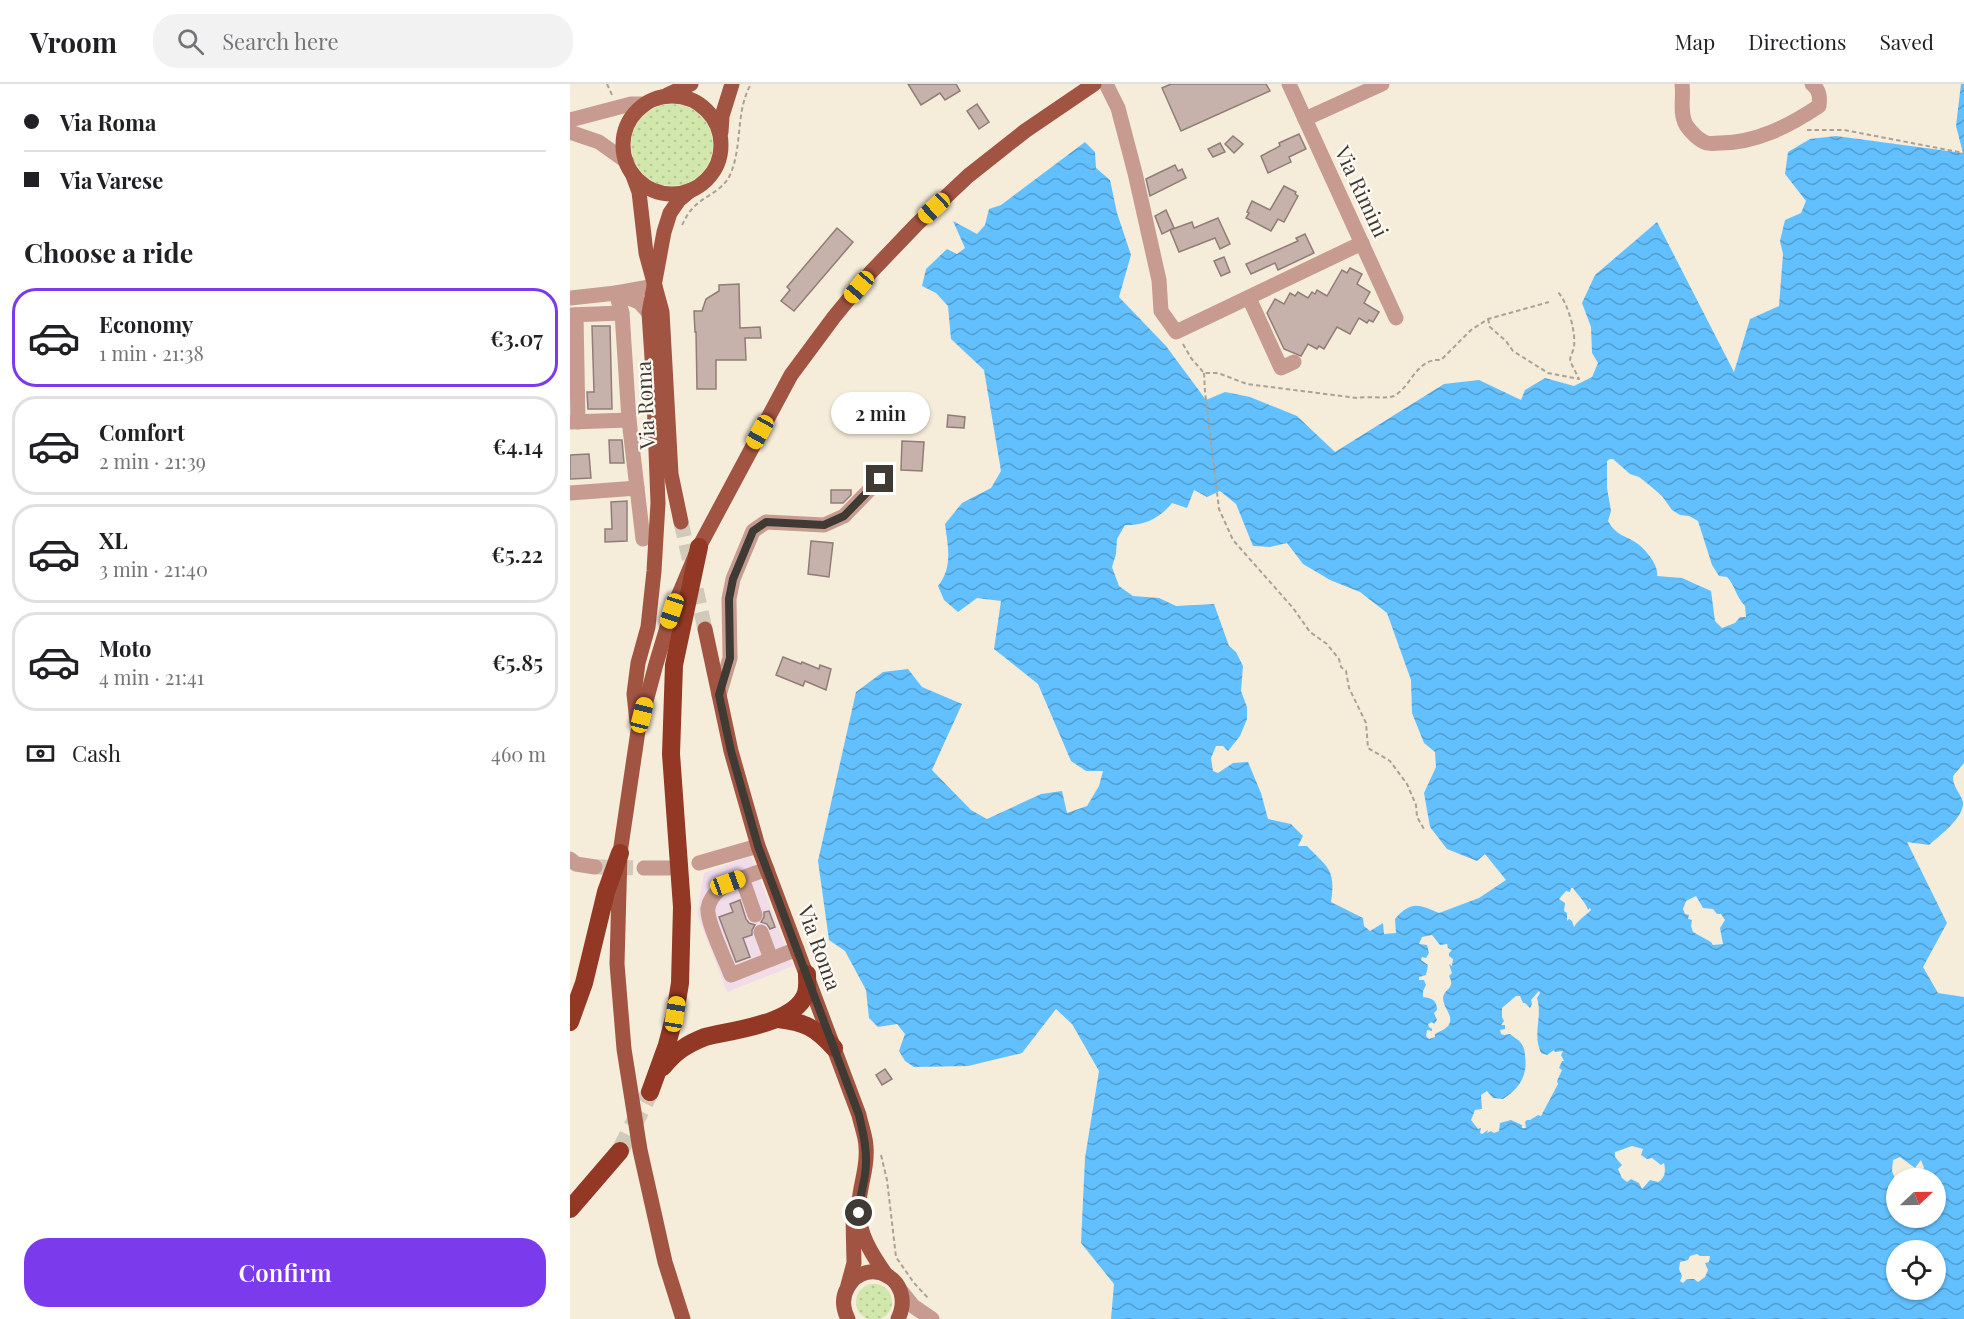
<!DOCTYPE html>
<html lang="en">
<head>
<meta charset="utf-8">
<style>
  :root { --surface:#fff; --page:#f2f2f2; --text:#202124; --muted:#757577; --line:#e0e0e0; --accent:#7c3aed }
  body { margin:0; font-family:"Playfair Display",serif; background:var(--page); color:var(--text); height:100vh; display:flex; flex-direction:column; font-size:22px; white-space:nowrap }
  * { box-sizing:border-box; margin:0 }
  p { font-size:20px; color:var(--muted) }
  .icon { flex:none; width:33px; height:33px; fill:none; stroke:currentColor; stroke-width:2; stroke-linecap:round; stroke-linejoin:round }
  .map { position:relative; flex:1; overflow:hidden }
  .side { display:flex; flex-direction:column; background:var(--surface); width:570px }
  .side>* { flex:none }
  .guide { display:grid; align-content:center; height:132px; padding:0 24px; background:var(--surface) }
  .needle { width:39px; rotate:68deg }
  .buttons { position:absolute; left:1316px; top:1084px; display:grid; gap:12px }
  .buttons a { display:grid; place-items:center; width:60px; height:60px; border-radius:50%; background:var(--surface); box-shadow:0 2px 4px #0004; font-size:30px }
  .end { position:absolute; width:27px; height:27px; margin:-14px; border:8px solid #3f3b34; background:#fff; box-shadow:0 0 0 3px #fff }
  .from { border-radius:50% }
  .bubble { position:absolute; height:42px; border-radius:21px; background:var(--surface); box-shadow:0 2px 4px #0004; font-size:20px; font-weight:600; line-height:42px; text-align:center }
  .car { position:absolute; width:18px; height:36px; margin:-18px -9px; border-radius:8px; box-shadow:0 0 4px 2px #0007; background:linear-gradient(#f5c518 24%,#345 0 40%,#f5c518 0 76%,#345 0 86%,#f5c518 0) }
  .guide b { display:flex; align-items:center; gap:21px; height:57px; font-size:22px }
  .guide b+b { border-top:2px solid var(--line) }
  .guide i { width:15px; height:15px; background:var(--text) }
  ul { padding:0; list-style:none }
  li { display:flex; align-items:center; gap:18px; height:99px; margin:0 12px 9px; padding:0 12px; border:3px solid var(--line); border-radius:24px }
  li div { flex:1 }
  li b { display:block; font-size:22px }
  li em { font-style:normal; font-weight:600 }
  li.current { border-color:var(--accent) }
  li>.icon { width:54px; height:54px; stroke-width:1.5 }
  h2 { padding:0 24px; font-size:27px; line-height:72px }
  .pay { display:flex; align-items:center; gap:15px; height:66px; padding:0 24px; font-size:22px }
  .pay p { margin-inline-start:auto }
  .primary-button { display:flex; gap:12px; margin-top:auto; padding:12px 24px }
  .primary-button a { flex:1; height:69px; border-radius:24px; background:var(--accent); color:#fff; font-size:24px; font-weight:600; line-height:69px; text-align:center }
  header { display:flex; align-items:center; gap:36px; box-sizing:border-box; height:84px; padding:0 30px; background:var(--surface); border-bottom:2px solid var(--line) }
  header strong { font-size:28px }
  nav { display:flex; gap:33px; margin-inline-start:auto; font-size:21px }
  .search { width:420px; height:54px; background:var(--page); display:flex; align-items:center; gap:15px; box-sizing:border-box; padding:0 21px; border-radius:24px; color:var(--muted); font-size:22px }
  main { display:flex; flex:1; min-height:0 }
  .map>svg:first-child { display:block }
  .commercial { fill:#f1dcea }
  .grass { fill:url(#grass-dots) }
  .water { fill:url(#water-waves); fill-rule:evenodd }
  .building { fill:#c6b1ab; stroke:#907d77; stroke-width:1.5 }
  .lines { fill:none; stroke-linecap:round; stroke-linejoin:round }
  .minor-tunnel { stroke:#d1c9b9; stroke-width:15; stroke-dasharray:15 8; stroke-linecap:butt }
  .major-tunnel { stroke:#d1c9b9; stroke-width:15; stroke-dasharray:15 8; stroke-linecap:butt }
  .highway-tunnel { stroke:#d1c9b9; stroke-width:18; stroke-dasharray:18 9; stroke-linecap:butt }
  .path { stroke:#aaa295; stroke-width:2; stroke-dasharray:4.5 3; stroke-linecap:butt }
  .minor { stroke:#c89b90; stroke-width:15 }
  .major { stroke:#a25443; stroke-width:15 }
  .highway { stroke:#923825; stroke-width:18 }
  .route { stroke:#3f3b34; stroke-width:8 }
  .labels { text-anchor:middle; stroke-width:4.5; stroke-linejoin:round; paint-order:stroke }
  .street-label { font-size:21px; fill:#3f3b34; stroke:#fefaf3 }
</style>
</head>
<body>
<header>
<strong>Vroom</strong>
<div class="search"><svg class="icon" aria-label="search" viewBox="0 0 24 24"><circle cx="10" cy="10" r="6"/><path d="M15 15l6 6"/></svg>Search here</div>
<nav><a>Map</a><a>Directions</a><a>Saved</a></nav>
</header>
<main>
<section class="side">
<div class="guide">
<b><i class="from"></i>Via Roma</b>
<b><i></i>Via Varese</b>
</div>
<h2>Choose a ride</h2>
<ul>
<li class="current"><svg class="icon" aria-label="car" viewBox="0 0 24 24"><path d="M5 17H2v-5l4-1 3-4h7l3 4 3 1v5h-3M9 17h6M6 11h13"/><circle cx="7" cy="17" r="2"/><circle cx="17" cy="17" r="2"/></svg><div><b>Economy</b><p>1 min · 21:38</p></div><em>€3.07</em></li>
<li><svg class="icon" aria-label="car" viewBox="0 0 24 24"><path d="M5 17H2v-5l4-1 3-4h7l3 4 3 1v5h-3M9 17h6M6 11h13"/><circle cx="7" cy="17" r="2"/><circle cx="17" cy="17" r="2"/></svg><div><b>Comfort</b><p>2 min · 21:39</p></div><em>€4.14</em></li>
<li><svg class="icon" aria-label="car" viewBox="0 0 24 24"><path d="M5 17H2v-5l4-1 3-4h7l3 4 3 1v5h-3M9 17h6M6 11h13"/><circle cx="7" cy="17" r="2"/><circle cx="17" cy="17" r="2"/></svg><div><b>XL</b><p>3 min · 21:40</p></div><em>€5.22</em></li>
<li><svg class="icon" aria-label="car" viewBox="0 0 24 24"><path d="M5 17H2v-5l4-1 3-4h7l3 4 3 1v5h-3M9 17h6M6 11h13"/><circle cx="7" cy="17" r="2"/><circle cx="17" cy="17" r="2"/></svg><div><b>Moto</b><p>4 min · 21:41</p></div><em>€5.85</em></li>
</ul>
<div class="pay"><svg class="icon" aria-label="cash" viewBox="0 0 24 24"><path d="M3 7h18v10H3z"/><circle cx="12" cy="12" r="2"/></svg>Cash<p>460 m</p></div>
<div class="primary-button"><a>Confirm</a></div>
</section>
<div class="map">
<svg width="1394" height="1235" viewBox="0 0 1394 1235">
  <defs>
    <pattern id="grass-dots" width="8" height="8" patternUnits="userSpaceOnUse" patternTransform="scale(1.5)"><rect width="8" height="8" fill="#d2e7ab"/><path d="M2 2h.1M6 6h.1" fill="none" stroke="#b5c794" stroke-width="1.8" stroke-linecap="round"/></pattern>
    <pattern id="water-waves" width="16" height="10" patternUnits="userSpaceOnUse" patternTransform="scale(1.5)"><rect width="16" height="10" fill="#62c0fe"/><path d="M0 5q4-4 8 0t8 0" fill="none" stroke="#529dce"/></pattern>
  </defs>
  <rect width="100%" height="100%" fill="#f6ecda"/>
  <polygon class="commercial" points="181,772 223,882 157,908 127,830 134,789"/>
  <g class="grass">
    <circle cx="102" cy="61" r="41"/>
    <circle cx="304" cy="1218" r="18"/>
  </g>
  <path class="water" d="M 1391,0 L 1394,0 L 1394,679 L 1383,692 C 1383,704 1390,708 1393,718 C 1394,734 1369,752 1359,761 L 1337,758 L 1377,839 L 1353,883 L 1368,909 L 1394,913 L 1394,1235 L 541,1235 L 544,1200 L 511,1159 L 515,1074 L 529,987 L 502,940 L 486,925 L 452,969 L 398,982 L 344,983 L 335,977 L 329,967 L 335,950 L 327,940 L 308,943 L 299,934 L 296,906 L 275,867 L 259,856 L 248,777 L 286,608 L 313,588 L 338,585 L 352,603 L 392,620 L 362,686 L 401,726 L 417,735 L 471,710 L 492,707 L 497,729 L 517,722 L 529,702 L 533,687 L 516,687 L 501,677 L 468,600 L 424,565 L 431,517 L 407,514 L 388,528 L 374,516 L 368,502 C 383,483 378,463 375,440 L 392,419 L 421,404 L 431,387 L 414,286 L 381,255 L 378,222 L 366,209 L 352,202 L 356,185 L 377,165 L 387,170 L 395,164 L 383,137 L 407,150 L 415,141 L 419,125 L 431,121 L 515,58 L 525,68 L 526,84 L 540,96 L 547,129 L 561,171 L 549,213 L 596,262 L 636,316 L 655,308 L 680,313 L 727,332 L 765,368 L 874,300 L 909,296 L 951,316 L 955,306 L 975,294 L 1004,302 L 1022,293 L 1028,279 L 1022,269 L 1021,243 L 1012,219 L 1025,191 L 1087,138 L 1164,288 L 1180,235 L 1209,222 L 1213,170 L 1210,157 L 1215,136 L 1231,129 L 1236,117 L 1215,90 L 1218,68 L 1240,55 L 1266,52 L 1393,69 L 1386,42 ZM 1040,375 L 1043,375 L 1060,390 L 1069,393 L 1078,400 L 1092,412 L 1102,426 L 1110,431 L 1119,432 L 1128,437 L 1142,481 L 1149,492 L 1157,493 C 1165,501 1166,513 1175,522 L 1176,533 L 1170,533 L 1165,539 L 1152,544 L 1145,537 L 1141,507 L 1112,494 L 1087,492 C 1089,482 1077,467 1068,460 C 1056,451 1047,453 1038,437 L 1041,427 L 1037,404 L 1037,377 ZM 624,406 L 637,413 L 650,407 L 666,420 L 683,462 L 700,463 L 717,459 L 733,480 L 760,496 L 790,508 L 817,529 L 841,596 L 842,629 L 854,659 L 865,668 L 866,683 L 854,709 L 860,743 L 877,765 L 907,777 L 915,770 L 936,796 L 909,814 L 869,829 C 848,820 841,817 825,835 L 826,849 L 814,850 L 813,839 L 800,847 L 794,842 L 793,834 L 761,818 C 766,785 758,784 737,762 L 728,762 L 733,752 L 721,740 L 698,735 L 691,709 L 678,678 L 663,679 L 648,689 L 643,687 L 641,674 L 646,662 L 653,662 L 658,667 L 670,652 L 677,635 L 677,623 L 671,607 L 673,582 L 666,568 L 659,562 L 644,520 L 606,522 L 589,514 L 563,512 L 549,502 L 542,483 L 546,470 L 547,455 L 555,441 C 574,442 590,434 602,419 L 617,424 ZM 1001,804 L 1003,804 C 1008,811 1016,819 1018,826 L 1020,824 L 1021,826 C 1014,833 1008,836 1004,843 L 1002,837 L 999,835 L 997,837 L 997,829 L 994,827 L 995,819 L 989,815 L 996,807 L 1000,808 ZM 1126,812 L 1133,824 L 1143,825 L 1147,830 L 1151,830 L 1155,836 L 1150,844 L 1153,860 L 1143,861 L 1141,858 L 1123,848 L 1121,842 L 1122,836 L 1118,835 L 1119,831 L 1115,830 L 1113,825 L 1116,817 ZM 862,851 L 870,861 L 877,860 L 878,864 L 882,866 L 879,869 L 879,872 L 883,875 L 882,882 L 879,880 L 882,889 L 879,892 C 886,905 874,904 873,914 C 873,923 882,930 880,938 C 878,945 870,947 865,950 L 865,953 L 859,955 L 856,952 L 857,946 L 862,947 L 862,945 L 859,943 L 858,940 L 862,938 L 864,940 L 867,936 L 864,929 L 867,926 C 867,916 862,914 853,913 L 853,907 L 856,901 L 854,896 L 849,896 L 849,893 L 856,891 L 858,881 L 851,876 L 852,873 L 856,874 L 859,869 L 857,861 L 849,860 L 852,853 ZM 969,907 L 970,909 L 967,914 C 973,933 962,949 971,969 L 977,971 L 984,966 L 985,968 L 993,967 L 991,971 L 994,977 L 992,977 L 989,984 L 992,986 L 987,997 L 988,1000 L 971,1032 L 968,1031 L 960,1036 L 957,1036 L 955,1038 L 956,1044 L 952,1044 L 952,1041 L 941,1036 L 930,1039 L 929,1047 L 924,1049 L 921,1047 L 917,1049 L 918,1046 L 912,1050 L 910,1049 L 911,1044 L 908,1045 L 901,1036 L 905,1026 L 912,1025 L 911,1011 L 917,1007 L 923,1014 L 933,1015 C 949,1005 958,992 955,972 C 955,967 954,963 951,959 C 948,955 943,953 940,950 L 934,951 L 931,950 L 930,946 L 935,945 L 935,941 L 931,941 L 934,937 L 932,933 L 932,924 L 946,912 L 950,912 L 953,919 L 955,919 L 960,924 L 962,920 L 961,916 ZM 1062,1062 L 1073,1065 L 1071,1071 L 1077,1075 L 1082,1074 L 1091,1081 L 1094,1079 C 1096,1087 1095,1094 1088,1098 L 1080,1096 L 1072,1105 L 1069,1099 L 1061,1095 L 1057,1098 L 1052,1094 L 1048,1085 L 1052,1081 L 1045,1073 L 1045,1068 ZM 1330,1073 L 1345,1084 L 1351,1076 L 1354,1084 L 1349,1095 L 1365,1095 L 1365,1134 L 1326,1134 L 1326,1097 L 1322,1087 L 1323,1076 ZM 1326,1167 L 1365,1167 L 1365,1206 L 1326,1206 ZM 1127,1170 L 1130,1172 L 1140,1172 L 1139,1178 L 1135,1179 L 1138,1186 L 1135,1193 L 1128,1198 L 1124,1195 L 1117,1195 L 1113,1199 L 1110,1197 L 1112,1192 L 1109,1185 L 1110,1178 L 1118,1176 L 1120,1172 Z"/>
  <g class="building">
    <polygon points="338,0 386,0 390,7 375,16 370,9 351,21"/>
    <polygon points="601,0 696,0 700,7 611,47 592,4"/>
    <polygon points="407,20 419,38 409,45 397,27"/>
    <polygon points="729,50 736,65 719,73 721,78 698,89 691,72 710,62 709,59"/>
    <polygon points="663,52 673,60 664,69 655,60"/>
    <polygon points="650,59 655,68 643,73 638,65"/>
    <polygon points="605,81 608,87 612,85 616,94 580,112 576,95"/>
    <polygon points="714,102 726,108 725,110 728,112 714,138 708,135 701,147 676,134 679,129 677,128 682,117 700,126"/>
    <polygon points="596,126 604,144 592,150 585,132"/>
    <polygon points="648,134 660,160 650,165 645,154 609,168 600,146 622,138 624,144"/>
    <polygon points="267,144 283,158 224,227 211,217 220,206 217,203"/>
    <polygon points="735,150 744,169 708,186 705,179 681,190 676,180 728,157 726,154"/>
    <polygon points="654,173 660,188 651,192 644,177"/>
    <polygon points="780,184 792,190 787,200 800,208 794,219 809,228 803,238 799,236 797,239 789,234 780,250 767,243 754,265 749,262 747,265 738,260 731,272 714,265 697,229 705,215 714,220 720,209 725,212 728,208 738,214 742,208 745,210 747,206 757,212 772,186 777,189"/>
    <polygon points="169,200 170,244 190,243 191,254 175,254 176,276 146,276 146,305 127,305 126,248 125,248 124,227 132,227 136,215 149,207 149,201"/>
    <polygon points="22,242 40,242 42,325 18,325 17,308 24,308"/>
    <polygon points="378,331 395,333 394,344 377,343"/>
    <polygon points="39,356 52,356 54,379 40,379"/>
    <polygon points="332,357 354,358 352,387 331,386"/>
    <polygon points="19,370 21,394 0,395 0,371"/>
    <polygon points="261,406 281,406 281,411 273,419 261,419"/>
    <polygon points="57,417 57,457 35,458 35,445 42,445 41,418"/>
    <polygon points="241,457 263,459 259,493 238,490"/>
    <polygon points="213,573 231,580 232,578 249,585 250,581 261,585 256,606 235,597 233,602 206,591"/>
    <polygon points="170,816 176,835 179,839 185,841 182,846 182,851 173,854 180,873 166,878 149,833 163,828 160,820"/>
    <polygon points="199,827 205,843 200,845 197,840 191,838 194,833 194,828"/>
    <polygon points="315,985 322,995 312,1001 306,991"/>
  </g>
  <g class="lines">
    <polyline class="minor-tunnel" points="25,783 74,784"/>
    <polyline class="major-tunnel" points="111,438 135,545"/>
    <polyline class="highway-tunnel" points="50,1067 80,1008"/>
    <g class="path">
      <polyline points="37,0 42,11"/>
      <polyline points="1237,46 1274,46 1394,69"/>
      <path d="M 112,141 C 115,136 117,130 122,125 C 133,112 152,108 160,91 C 173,62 165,28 181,0"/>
      <path d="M 918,235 L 920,243 L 936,257 L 943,267 L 978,289 L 1009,295 L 1000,277 C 1000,272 1003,268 1004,263 C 1006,248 998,219 988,208"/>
      <path d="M 613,260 L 621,274 L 634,289 L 648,289 L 677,300 L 787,314 C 798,312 817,315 824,312 C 842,302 846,274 871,276 L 901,246 L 918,235 L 979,218"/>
      <polyline points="634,289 635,308 649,425 663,456 723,524 740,548 757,560 769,575 771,583 776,587 779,604 796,639 798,664 820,677 837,700 846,721 847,733 854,745"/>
      <polyline points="311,1071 317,1096 326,1173 344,1199 359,1215"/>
    </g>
    <g class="minor">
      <polyline points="536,0 548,24 565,89 589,196 591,227 606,248 792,159"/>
      <polyline points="719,0 826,234"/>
      <path d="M 1112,0 C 1114,13 1109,28 1116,41 C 1120,47 1129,57 1137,59 C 1140,60 1146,59 1150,59 C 1186,59 1219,42 1249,22 C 1250,14 1250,6 1242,0"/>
      <polyline points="735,35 812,0"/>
      <polyline points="0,36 61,20 75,20"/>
      <polyline points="0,48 29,58 57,78"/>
      <polyline points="46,209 52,229 59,336 73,455"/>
      <polyline points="49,210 69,218 79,229"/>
      <polyline points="0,214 46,209 85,202"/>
      <polyline points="679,214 711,284 724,278"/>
      <polyline points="0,231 52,229"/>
      <polyline points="6,231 8,338"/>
      <polyline points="0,338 59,336"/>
      <polyline points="0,409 67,404"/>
      <polyline points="149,611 160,574 159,515 163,495 183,447 196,438 254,441 274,432 310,395"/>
      <polyline points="0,775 6,780 25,783"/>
      <polyline points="129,779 188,762"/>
      <polyline points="74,784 99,784"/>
      <path d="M 172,794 C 158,799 141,807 138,824 C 136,837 156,877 161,891 L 227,865"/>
      <polyline points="185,831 172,794 197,785"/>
      <polyline points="191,848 201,875"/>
      <polyline points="331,1207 343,1222 362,1235"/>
    </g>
    <g class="major">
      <polyline points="97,11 121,0"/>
      <circle cx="102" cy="61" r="49"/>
      <polyline points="151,48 152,32 162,0"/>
      <polyline points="62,89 69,108 76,169 92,228 101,390 111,438"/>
      <path d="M 135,545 L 161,667 L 188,762 L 289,1031 C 291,1041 296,1053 296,1063 C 298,1083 290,1100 289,1119 C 286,1147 302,1171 317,1192"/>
      <polyline points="67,638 64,610 68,579 78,543 84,487 88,419 83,289 79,229 94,148 100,129 109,116 121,106"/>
      <polyline points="278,1201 284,1179 283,1133"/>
      <polyline points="113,1235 95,1178 70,1066 54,965 47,880 50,769 68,647 86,580 102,527 129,463 221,291 264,233 301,188 347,140 398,92 455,47 524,0"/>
      <path d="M 278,1235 C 273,1225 271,1214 278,1203 C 297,1170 347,1195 328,1235"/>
    </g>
    <g class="highway">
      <path d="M 208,935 C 235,938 246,944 264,964"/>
      <polyline points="0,938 14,899 36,808 50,769"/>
      <path d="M 93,983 C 105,968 117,960 135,953 C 162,946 226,940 236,909 C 238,903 237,896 237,890"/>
      <polyline points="80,1008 97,961 105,930 110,899 112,823 101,670 104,581 129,463"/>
      <polyline points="0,1125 50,1067"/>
    </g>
  </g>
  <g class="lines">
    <path class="route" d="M 289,1129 C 289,1116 293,1104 295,1091 C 298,1070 294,1052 289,1031 L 188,762 L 161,667 L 149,611 L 160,574 L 159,515 L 163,495 L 183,447 L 196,438 L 254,441 L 274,432 L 310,395"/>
  </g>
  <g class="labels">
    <g class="street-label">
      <text transform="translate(791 108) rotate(65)" y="7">Via Rimini</text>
      <text transform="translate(76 321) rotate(-93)" y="7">Via Roma</text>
      <text transform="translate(249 864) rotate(70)" y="7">Via Roma</text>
    </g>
  </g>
</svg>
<div class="buttons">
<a><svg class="needle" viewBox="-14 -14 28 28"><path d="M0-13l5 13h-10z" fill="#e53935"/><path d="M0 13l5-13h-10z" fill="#757577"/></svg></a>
<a><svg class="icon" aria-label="locate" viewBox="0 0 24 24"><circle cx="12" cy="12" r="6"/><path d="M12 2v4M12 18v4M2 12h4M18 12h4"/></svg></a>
</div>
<i class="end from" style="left:289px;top:1129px"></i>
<i class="end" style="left:310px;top:395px"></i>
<div class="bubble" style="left:261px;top:308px;width:99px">2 min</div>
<i class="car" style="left:364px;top:124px;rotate:227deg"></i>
<i class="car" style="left:289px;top:203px;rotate:220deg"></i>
<i class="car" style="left:190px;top:348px;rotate:209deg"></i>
<i class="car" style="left:102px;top:527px;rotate:198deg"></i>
<i class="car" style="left:72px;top:631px;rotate:14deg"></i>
<i class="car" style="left:158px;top:799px;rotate:70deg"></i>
<i class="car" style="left:105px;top:930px;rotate:9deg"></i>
</div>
</main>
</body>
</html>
